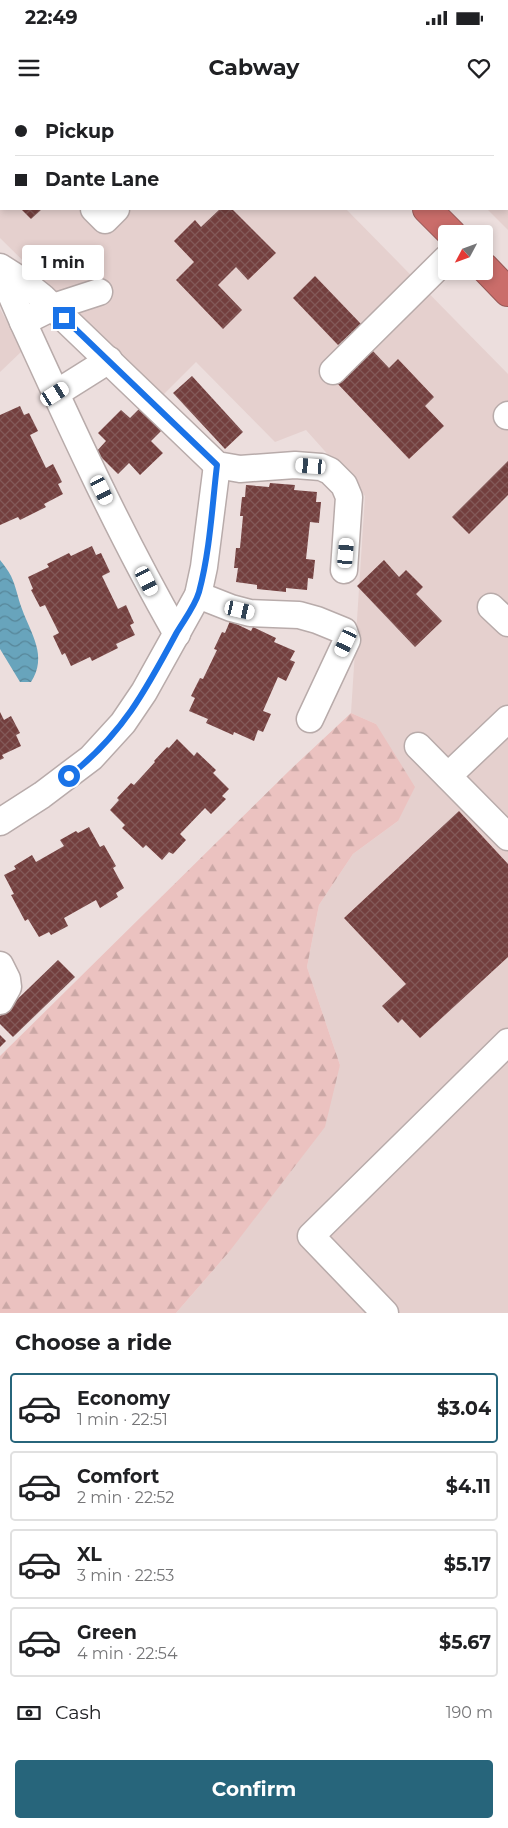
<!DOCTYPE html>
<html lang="en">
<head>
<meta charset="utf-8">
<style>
  :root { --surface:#fff; --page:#f2f2f2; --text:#202124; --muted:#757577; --line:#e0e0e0; --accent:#27657b }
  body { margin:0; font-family:Montserrat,sans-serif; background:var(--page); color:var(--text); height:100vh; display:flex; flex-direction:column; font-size:19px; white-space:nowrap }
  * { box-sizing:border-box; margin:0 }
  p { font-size:16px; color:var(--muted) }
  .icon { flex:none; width:28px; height:28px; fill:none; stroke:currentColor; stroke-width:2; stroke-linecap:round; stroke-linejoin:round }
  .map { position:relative; height:1213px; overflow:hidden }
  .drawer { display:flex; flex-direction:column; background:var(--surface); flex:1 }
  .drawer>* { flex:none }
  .guide { position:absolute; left:0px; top:0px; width:509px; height:110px; box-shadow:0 2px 8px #0003; display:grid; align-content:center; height:110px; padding:0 15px; background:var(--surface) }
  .needle { width:32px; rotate:229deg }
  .tools { position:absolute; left:438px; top:125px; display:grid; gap:10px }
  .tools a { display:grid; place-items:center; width:55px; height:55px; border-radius:5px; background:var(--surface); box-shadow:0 2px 8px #0003; font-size:25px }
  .end { position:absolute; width:22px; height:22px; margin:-11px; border:6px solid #1a73e8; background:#fff; box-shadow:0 0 0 2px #fff }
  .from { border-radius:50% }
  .bubble { position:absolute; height:35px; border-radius:5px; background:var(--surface); box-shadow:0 2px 8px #0003; font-size:16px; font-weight:700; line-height:35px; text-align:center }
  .car { position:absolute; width:15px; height:30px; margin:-15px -8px; border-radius:6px; box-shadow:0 0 4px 1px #0007; background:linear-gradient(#fff 24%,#345 0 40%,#fff 0 76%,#345 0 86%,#fff 0) }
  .guide b { display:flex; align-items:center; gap:18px; height:48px; font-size:19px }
  .guide b+b { border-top:1px solid var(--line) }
  .guide i { width:12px; height:12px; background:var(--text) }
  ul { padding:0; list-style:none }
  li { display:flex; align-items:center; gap:15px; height:70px; margin:0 10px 8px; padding:0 5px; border:2px solid var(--line); border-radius:5px }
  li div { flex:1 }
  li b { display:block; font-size:19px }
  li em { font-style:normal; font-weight:700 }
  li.selected { border-color:var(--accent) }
  li>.icon { width:45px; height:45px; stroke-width:1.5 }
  h2 { padding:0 15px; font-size:22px; line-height:60px }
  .pay { display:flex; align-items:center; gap:12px; height:55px; padding:0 15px; font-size:19px }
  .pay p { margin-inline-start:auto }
  .action { display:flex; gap:10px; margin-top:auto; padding:10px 15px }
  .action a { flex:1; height:58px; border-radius:5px; background:var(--accent); color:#fff; font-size:20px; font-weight:700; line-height:58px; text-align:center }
  .status { display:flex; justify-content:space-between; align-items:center; height:35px; padding:0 25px; background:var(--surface); direction:ltr }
  .status svg { height:14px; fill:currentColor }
  header { display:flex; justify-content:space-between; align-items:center; height:65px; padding:0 15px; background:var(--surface); font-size:22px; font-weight:700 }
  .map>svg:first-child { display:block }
  .built { fill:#e5d0ce }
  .forest { fill:url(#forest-firs) }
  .water { fill:url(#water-waves) }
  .building { fill:url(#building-cross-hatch) }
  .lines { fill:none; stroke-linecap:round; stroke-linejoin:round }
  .minor-casing { stroke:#b8abaa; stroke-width:29 }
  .highway-casing { stroke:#975957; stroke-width:30 }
  .minor { stroke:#fff; stroke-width:26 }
  .highway { stroke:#ca6d6a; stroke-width:28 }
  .route { stroke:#1a73e8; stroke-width:6 }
</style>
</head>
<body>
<div class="status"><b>22:49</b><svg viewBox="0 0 49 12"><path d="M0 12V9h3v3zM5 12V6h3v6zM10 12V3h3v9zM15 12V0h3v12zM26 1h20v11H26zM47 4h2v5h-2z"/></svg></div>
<header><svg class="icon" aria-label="menu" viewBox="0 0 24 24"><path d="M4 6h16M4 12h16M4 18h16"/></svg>Cabway<svg class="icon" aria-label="heart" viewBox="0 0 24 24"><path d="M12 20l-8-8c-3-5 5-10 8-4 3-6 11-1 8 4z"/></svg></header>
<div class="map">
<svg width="508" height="1213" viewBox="0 0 508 1213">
  <defs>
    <pattern id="forest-firs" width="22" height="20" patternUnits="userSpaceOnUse" patternTransform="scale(1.25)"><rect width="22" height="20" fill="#ebc2c0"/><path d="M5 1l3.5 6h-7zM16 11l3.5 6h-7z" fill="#caa7a5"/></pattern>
    <pattern id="water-waves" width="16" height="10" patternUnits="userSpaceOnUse" patternTransform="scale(1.25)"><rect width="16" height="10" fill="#68a4bc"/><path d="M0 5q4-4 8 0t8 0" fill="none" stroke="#578699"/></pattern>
    <pattern id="building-cross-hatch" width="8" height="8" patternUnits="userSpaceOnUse" patternTransform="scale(1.25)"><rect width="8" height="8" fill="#733f3e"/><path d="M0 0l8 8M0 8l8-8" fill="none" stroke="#835958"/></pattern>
  </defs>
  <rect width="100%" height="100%" fill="#ecdedd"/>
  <g class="built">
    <polygon points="0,0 240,0 241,1 1,1 1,109 346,109 508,274 508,1213 176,1213 229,1152 340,965 307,867 319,805 353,754 398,721 376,624 351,613 365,396 306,330 275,342 196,262 161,297 0,138"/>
    <polygon points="381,0 508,0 508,130 487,109 508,109 508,1"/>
    <polygon points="0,209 23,250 0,272"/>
  </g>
  <polygon class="forest" points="351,613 376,624 415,687 398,721 353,754 319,805 307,867 340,965 325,1027 229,1152 176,1213 0,1213 0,956 291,669"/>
  <path class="water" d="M 0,460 C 4,465 8,470 11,476 C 16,486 18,499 22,509 C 31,534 48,556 31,582 L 20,582 L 0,549 Z"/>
  <g class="building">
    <polygon points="21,109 42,109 31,119"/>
    <polygon points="220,109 232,109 276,153 248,180 236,167 218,185 242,210 223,229 176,180 194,162 174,141 195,120 201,127"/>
    <polygon points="315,176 361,224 338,245 293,198"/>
    <polygon points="371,249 389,268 398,259 434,297 425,306 444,326 409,359 336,282"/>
    <polygon points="192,276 243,332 225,349 173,293"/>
    <polygon points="20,306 24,315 29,313 38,331 30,335 46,368 53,364 62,382 58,384 63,394 44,404 46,407 20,420 18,417 0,425 0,315"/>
    <polygon points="140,308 162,330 151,341 163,353 140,375 129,363 118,374 96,352 106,341 98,333 121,310 130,318"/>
    <polygon points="508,361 508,395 469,434 452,417"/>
    <polygon points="270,383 295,385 294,390 317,392 316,402 321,402 319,423 310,422 306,459 315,460 313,479 308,478 307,490 286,488 286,492 257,489 257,485 236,482 238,468 234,468 236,448 240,448 243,416 240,416 242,397 245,397 246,385 269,387"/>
    <polygon points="92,446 96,455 101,453 110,472 102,476 118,509 126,505 134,523 130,525 135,535 116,544 118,548 92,561 90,557 71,566 65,553 62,555 53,536 59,533 45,505 40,507 31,490 33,489 28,477 49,467 47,464 69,453 71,456"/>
    <polygon points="384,460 399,477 406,470 423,487 416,494 442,521 415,547 357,486"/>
    <polygon points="230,521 251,531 253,527 276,538 274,542 295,551 290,560 295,562 286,581 278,577 263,611 271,614 263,632 258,630 254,641 234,632 233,635 206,623 208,619 189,611 195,598 191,596 200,578 203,579 217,550 214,549 222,532 225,533"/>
    <polygon points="0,612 4,620 11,616 20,633 16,635 21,646 2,655 4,658 0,660"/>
    <polygon points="177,639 194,656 197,652 216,670 213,673 229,689 222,696 226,699 211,714 205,708 180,734 186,740 173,754 169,752 162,760 146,745 143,748 122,728 125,725 110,710 119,700 117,698 131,683 134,685 155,662 154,661 167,647 169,648"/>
    <polygon points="459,711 508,764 508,857 420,938 402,919 398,923 382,906 406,884 344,818"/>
    <polygon points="89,727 100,747 104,745 116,766 113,768 124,788 116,793 118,797 100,808 96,800 64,818 68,826 51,835 49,832 39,837 28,819 25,821 11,795 14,794 4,775 16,769 14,766 32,755 36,762 64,746 60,740 76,731 78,733"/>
    <polygon points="58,860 75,877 13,937 0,924 0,916"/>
    <polygon points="0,935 6,941 0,947"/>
  </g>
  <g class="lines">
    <g class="minor-casing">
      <g id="minor">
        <polyline points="338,0 338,1"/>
        <polyline points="42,1 43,0"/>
        <polyline points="226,1 227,0"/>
        <polyline points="289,1 291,0"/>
        <polyline points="463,1 464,0"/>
        <polyline points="0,10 1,11"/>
        <polyline points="94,109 105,120 116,109"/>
        <polyline points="0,167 22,181 42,197 217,365 240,369 295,365 321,367 330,371 344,385 349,397 344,470"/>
        <polyline points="0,169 23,222 53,207 99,192"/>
        <path d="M 23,222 C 71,327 119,433 177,534"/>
        <polyline points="333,271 446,159"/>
        <polyline points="55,294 109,260"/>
        <polyline points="507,316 508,315"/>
        <polyline points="198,495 231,508 250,513 299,515 317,520 344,531 347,540 310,619"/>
        <polyline points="491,507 508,523"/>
        <polyline points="418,646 508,737"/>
        <polyline points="448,676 508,619"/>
        <polyline points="0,722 42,695 91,658 123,623 144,592 198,495 204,467 217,365"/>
        <polyline points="0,865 7,879 8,887 0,901"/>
        <polyline points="385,1213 311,1136 508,942"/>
      </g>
    </g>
    <g class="highway-casing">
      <g id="highway">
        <polyline points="321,0 323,1"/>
        <polyline points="427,109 452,134"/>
        <polyline points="484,167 508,192"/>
      </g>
    </g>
    <use href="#minor" class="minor"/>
    <use href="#highway" class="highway"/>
  </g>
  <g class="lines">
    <path class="route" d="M 64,218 L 217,365 C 212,407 210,451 199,492 C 195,506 184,520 177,532 C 146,590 122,635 69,676"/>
  </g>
</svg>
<div class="tools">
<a><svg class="needle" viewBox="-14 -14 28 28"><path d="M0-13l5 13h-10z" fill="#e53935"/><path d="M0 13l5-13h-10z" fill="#757577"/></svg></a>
</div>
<i class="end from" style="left:69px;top:676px"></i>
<i class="end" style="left:64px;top:218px"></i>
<div class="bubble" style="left:22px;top:145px;width:82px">1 min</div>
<i class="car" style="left:55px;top:294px;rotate:58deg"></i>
<i class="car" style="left:311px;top:366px;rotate:274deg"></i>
<i class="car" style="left:102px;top:390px;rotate:154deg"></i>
<i class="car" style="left:346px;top:453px;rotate:5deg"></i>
<i class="car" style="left:147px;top:481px;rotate:153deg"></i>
<i class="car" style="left:240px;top:510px;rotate:103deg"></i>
<i class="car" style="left:346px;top:542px;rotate:205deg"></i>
<div class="guide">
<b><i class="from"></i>Pickup</b>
<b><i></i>Dante Lane</b>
</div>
</div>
<section class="drawer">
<h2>Choose a ride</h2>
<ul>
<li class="selected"><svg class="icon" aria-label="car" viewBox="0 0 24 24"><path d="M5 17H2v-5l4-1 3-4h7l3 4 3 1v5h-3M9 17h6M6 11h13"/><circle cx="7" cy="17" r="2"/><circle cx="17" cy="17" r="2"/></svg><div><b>Economy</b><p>1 min · 22:51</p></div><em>$3.04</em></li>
<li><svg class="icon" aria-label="car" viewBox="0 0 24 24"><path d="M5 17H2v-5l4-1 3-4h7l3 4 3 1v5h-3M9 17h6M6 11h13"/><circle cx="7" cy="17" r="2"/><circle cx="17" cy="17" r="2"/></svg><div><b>Comfort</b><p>2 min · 22:52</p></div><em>$4.11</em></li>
<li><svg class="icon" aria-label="car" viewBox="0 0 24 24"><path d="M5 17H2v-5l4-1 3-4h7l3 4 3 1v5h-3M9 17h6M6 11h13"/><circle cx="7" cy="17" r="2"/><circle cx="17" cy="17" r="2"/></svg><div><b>XL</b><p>3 min · 22:53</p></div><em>$5.17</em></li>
<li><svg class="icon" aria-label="car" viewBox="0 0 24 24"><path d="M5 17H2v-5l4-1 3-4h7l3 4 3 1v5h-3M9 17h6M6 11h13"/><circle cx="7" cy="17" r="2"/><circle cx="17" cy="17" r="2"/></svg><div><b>Green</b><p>4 min · 22:54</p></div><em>$5.67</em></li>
</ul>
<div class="pay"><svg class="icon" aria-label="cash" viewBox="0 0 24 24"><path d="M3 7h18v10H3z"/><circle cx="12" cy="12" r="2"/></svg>Cash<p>190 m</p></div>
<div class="action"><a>Confirm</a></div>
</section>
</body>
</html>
